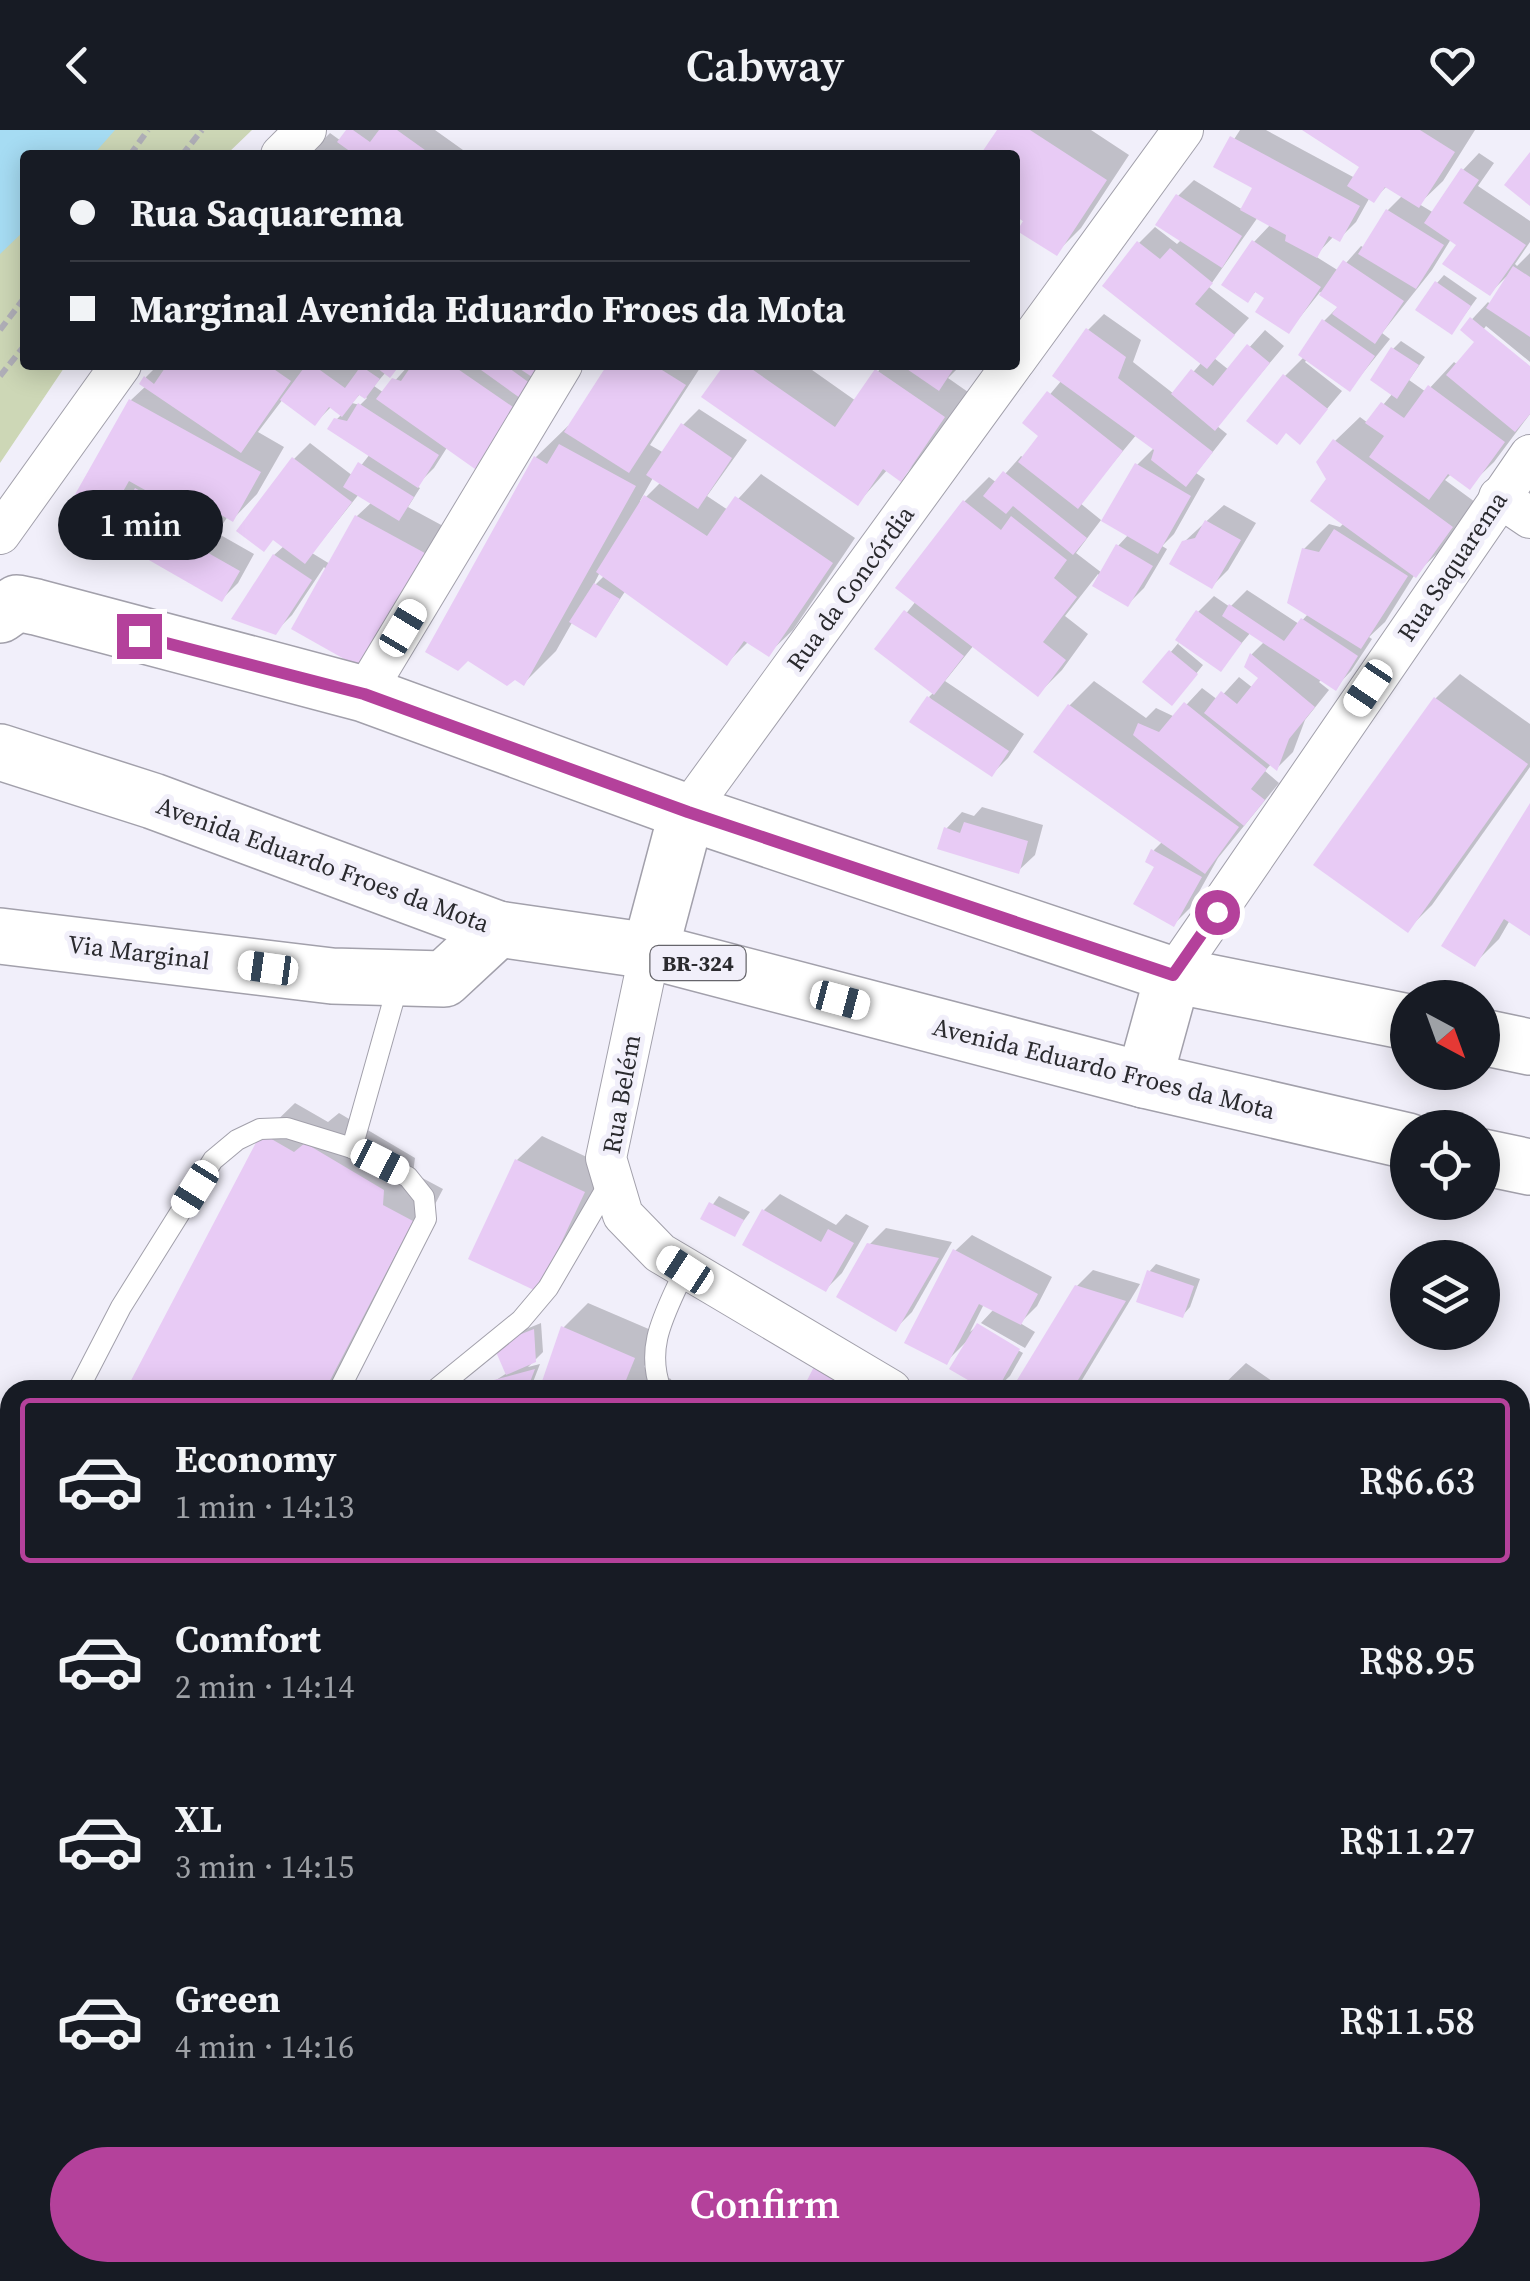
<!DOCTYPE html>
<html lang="en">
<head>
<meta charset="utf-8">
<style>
  :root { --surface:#171b24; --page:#20242c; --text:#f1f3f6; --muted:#9ea1a6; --line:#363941; --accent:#b4419b }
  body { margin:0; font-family:"Source Serif 4",serif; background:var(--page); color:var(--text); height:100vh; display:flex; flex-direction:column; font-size:38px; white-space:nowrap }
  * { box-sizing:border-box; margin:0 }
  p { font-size:32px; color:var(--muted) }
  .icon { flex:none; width:55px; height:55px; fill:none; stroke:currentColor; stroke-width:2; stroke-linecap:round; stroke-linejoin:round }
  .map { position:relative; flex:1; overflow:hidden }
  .sheet { position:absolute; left:0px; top:1250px; width:1530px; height:902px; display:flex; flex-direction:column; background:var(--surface); border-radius:30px 30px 0 0; box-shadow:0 5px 25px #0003 }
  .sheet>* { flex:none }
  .hud { position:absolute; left:20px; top:20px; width:1000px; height:220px; border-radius:10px; box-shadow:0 5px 25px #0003; display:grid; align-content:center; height:220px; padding:0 50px; background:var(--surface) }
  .needle { width:65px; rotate:139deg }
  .tools { position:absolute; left:1390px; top:850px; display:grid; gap:20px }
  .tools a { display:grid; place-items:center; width:110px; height:110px; border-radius:50%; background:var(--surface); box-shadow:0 5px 25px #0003; font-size:50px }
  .end { position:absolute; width:45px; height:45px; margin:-22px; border:12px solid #b4419b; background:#fff; box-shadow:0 0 0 5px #fff }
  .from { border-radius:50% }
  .bubble { position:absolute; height:70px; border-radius:35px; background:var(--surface); box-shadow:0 5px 25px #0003; font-size:32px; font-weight:600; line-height:70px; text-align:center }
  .car { position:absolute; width:30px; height:60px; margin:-30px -15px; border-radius:12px; box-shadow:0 0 8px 2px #0007; background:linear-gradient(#fff 24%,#345 0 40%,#fff 0 76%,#345 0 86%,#fff 0) }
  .hud b { display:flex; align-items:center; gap:35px; height:95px; font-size:38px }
  .hud b+b { border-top:2px solid var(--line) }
  .hud i { width:25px; height:25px; background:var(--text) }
  ul { padding:18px 0 0; list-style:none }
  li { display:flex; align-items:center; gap:30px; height:165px; margin:0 20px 15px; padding:0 30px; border:5px solid transparent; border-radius:10px }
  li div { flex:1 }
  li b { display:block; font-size:38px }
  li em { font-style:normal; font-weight:600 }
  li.on { border-color:var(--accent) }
  li>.icon { width:90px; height:90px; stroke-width:1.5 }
  .cta { display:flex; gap:20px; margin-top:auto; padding:20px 50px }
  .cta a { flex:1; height:115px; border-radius:60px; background:var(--accent); color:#fff; font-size:40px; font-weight:600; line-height:115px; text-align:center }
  header { display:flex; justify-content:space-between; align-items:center; height:130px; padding:0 50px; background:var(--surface); font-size:45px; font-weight:600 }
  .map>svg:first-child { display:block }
  .green { fill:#cdd7b6 }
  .water { fill:#a6dcf3 }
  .shadow { fill:#0003; fill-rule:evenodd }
  .building { fill:#e8cbf5 }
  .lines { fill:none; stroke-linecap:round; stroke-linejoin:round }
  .lane-casing { stroke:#a2a0ab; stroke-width:22 }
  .street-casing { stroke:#a2a0ab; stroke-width:42 }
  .secondary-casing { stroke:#a2a0ab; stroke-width:58 }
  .highway-casing { stroke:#a2a0ab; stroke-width:58 }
  .path { stroke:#b0afb8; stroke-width:6; stroke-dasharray:10 5; stroke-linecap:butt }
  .lane { stroke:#fff; stroke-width:20 }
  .street { stroke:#fff; stroke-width:40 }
  .secondary { stroke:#fff; stroke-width:55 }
  .highway { stroke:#fff; stroke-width:55 }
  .route { stroke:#b4419b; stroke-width:12 }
  .labels { text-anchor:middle; stroke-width:10; stroke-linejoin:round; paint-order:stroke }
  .shield { fill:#f1effa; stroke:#66656b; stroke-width:2.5 }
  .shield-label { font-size:22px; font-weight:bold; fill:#2a2a2e }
  .street-label { font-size:25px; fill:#2a2a2e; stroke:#f1effa }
</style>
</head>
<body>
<header><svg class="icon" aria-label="back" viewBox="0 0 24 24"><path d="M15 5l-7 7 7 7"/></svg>Cabway<svg class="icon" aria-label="heart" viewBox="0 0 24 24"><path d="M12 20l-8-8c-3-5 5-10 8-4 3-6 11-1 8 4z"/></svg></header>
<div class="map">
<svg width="1530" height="2151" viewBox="0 0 1530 2151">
  <rect width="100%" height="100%" fill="#f1effa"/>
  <polygon class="green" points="0,0 252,0 226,25 25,25 25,235 66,235 0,333"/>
  <polygon class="water" points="0,0 115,0 93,25 25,25 25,100 0,124"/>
  <g class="shadow">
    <polygon points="350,0 435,0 470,25 308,25 330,3 341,11"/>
    <polygon points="1000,0 1091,0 1129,25 1081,98 1056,123 1015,83 1015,25 983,25"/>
    <path d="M 1240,0 L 1266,0 L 1355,48 L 1363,36 L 1306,0 L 1475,0 L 1443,51 L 1419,74 L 1434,83 L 1463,40 L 1479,23 L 1494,33 L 1478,56 L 1530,91 L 1530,112 L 1515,134 L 1517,136 L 1530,123 L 1530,232 L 1486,196 L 1483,200 L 1530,239 L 1530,284 L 1494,332 L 1469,356 L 1452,343 L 1445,350 L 1475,372 L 1440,421 L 1415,444 L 1385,492 L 1369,507 L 1372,509 L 1351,541 L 1335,558 L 1322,549 L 1319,552 L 1329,560 L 1305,590 L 1293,622 L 1277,638 L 1272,633 L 1265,641 L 1279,653 L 1218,728 L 1190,778 L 1174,794 L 1154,720 L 1163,711 L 1069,576 L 1094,551 L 1146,588 L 1156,578 L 1175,587 L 1202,558 L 1218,570 L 1239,547 L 1253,558 L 1262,547 L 1247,536 L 1252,524 L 1265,511 L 1251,502 L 1220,539 L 1198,482 L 1214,466 L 1230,477 L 1247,460 L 1299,494 L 1308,484 L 1304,419 L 1329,394 L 1340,397 L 1344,393 L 1329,349 L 1335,311 L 1360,287 L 1368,293 L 1393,263 L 1393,219 L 1401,211 L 1425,227 L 1409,250 L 1426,262 L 1454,232 L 1458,235 L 1477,211 L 1463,199 L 1488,172 L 1491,175 L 1507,146 L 1490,163 L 1459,115 L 1451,109 L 1432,140 L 1382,203 L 1390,209 L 1350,259 L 1307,229 L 1305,232 L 1342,261 L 1300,311 L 1285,246 L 1304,227 L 1324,191 L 1340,175 L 1320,162 L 1289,201 L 1268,167 L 1257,160 L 1248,170 L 1254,112 L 1271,94 L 1258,87 L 1209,157 L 1249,188 L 1214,228 L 1229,240 L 1265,200 L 1284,216 L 1217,296 L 1227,304 L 1196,343 L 1205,349 L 1174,404 L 1162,416 L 1167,419 L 1144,458 L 1128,474 L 1098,444 L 1065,486 L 1088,504 L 1062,540 L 1038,564 L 974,515 L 945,551 L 1024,604 L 1008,628 L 992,644 L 929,567 L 934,562 L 878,519 L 916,471 L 964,372 L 989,347 L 997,353 L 1021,326 L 1024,328 L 1042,306 L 1026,293 L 1062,250 L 1088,200 L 1104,184 L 1141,210 L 1133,232 L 1174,264 L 1202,232 L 1139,113 L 1155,97 L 1177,114 L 1182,109 L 1178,66 L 1194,50 L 1243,80 L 1255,57 L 1217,36 ZM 1388,55 L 1403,65 L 1387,81 L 1365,118 L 1361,116 L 1339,141 L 1315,126 L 1334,106 L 1340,108 L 1356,92 L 1370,67 L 1374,69 ZM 1137,304 L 1155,317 L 1137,335 L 1129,404 L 1118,416 L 1102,443 L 1076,423 L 1101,390 L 1080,373 Z"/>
    <polygon points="1444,145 1477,168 1452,202 1437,153"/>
    <path d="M 158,235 L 351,235 L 360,242 L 365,235 L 399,235 L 386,242 L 374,256 L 384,263 L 409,235 L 545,235 L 499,311 L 475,335 L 448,316 L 434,338 L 416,356 L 420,358 L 408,377 L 456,403 L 393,516 L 324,437 L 292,485 L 275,502 L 274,425 L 284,416 L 294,329 L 310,313 L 353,346 L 370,324 L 336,290 L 342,284 L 332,276 L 315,293 L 283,269 L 258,302 L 284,317 L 257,364 L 233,389 L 228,386 L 217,403 L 254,424 L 238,453 L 222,469 L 124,379 L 95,408 L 64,390 L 131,270 L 146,256 L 146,247 ZM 361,263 L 367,268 L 360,275 L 352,273 ZM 359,364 L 372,372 L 357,386 L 330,434 L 312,423 Z"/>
    <path d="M 610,235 L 696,235 L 700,238 L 650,315 L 664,323 L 683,295 L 699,279 L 747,310 L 707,366 L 728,380 L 761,344 L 855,408 L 793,500 L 768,524 L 749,511 L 727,533 L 626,460 L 596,505 L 573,491 L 556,521 L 524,553 L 536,327 L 568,296 L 570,297 ZM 654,346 L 661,352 L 641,372 L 640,371 ZM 600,442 L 605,445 L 594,456 L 593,456 Z"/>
    <polygon points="727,235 805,235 856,271 883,235 961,235 948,248 968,262 925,324 901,348 888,339 858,373"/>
    <polygon points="1224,375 1256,393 1228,440 1212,456 1184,412"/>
    <polygon points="1180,511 1178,514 1203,535 1179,565 1146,552"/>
    <polygon points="1460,544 1530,594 1530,637 1432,775 1407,800 1317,734 1436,568"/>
    <polygon points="982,677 1043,695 1035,725 1018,741 946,699 962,682 974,686"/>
    <polygon points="1530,678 1530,803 1510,790 1499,809 1474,834"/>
    <polygon points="295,973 328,992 339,983 415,1028 413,1043 443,1059 338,1260 128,1260 263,1004"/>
    <polygon points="542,1006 608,1037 538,1159 517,1030"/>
    <polygon points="780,1064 836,1095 846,1084 869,1096 842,1143 826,1159 745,1114 764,1080"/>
    <polygon points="719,1066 750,1082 734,1104 703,1088"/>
    <polygon points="886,1098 952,1112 912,1182 896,1198 869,1115"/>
    <polygon points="972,1105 1052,1147 1037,1176 1020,1193 1035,1202 1025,1218 981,1193 994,1179 984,1174 970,1202 979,1194 979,1198 1023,1223 1010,1246 995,1260 990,1260 966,1212 946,1232 955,1121"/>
    <polygon points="1156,1134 1200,1149 1190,1177 1183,1185 1149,1142"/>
    <polygon points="1093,1140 1140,1154 1076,1260 1014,1260 1077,1156"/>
    <polygon points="588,1173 658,1203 644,1237 671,1249 674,1260 541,1260 564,1197"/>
    <polygon points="541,1193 543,1222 528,1237 540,1234 533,1252 524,1260 495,1260 493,1252 507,1243 504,1208"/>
    <polygon points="1246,1233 1285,1260 1218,1260"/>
  </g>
  <g class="building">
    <polygon points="346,0 353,0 370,12 379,0 397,0 432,25 355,25 337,12"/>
    <polygon points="997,0 1030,0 1107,50 1057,126 1017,101 1023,91 1015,86 1015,25 980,25"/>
    <polygon points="1302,0 1420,0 1455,22 1419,78 1385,57 1374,73 1347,56 1359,37"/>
    <polygon points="1230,6 1360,76 1340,112 1329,106 1317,128 1285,111 1286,105 1240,80 1252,58 1213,37"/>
    <polygon points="1530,22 1530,76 1504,55"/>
    <polygon points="1461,38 1479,50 1463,73 1526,115 1490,166 1442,134 1456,115 1424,93"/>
    <polygon points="1176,64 1242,106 1222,138 1155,95"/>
    <polygon points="1386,79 1444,115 1416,159 1358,124"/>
    <polygon points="1252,110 1321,157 1289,204 1255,182 1264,168 1255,162 1248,173 1221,155"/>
    <polygon points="1137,111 1160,129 1170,118 1213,153 1195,174 1235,205 1207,239 1102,156"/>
    <polygon points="1343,130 1404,171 1375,214 1332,184 1337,177 1319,165"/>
    <polygon points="1513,136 1530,147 1530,207 1486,178"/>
    <polygon points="1435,151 1471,176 1452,205 1415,180"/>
    <polygon points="1470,187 1530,236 1530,284 1515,302 1446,245 1474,212 1460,200"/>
    <polygon points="1322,189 1375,226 1350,262 1298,225"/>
    <polygon points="1086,198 1126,227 1118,248 1213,322 1186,357 1151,330 1154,320 1052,246"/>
    <polygon points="1247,214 1270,233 1215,301 1171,264 1191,239 1213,256"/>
    <polygon points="1391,217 1419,235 1397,269 1370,250"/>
    <polygon points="167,235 268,235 291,251 241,323 139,254 144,246 154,254"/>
    <polygon points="306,235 313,235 345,258 361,236 380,249 365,269 359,265 342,287 329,277 315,296 280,270"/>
    <polygon points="373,235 400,235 390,248"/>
    <polygon points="412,235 452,235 516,279 475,339 376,269 392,248 401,251"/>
    <polygon points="474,235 505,235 531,254 520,268"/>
    <polygon points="514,235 544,235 535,249"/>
    <polygon points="607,235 654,235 686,255 629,343 564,302"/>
    <polygon points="724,235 746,235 835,297 875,239 945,287 901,352 883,339 858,376 701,267"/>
    <polygon points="901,235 956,235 939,261"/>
    <polygon points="1283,244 1328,279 1300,315 1286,303 1277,315 1246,291"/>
    <polygon points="1428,255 1505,312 1470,360 1448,344 1429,370 1369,327 1384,306 1365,293 1381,272 1404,288"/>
    <polygon points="1047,261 1123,321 1078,379 1018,332 1038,306 1022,293"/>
    <polygon points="129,269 261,342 233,392 211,379 204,393 129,351 95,411 60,391"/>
    <polygon points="358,273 439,325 418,358 327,299 334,288 347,291"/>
    <polygon points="681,293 732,328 698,379 646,345"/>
    <polygon points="1333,309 1453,397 1416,448 1310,371 1326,349 1316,332"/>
    <polygon points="559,314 636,356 524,556 515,550 507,556 468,531 458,541 425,522 534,326 547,334"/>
    <polygon points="292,327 352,372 305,434 273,410 264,422 236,401"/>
    <polygon points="358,332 414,367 399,391 343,357"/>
    <polygon points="1135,333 1191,366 1158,424 1101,391"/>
    <polygon points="1003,341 1087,408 1073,425 1013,376 1006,384 983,366"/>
    <polygon points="135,358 214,402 203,420 240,441 222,472 107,406"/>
    <polygon points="644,365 707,406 735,366 833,433 769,527 744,511 727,536 596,442"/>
    <polygon points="963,370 1001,400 1011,386 1067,430 1054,448 1077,467 1043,512 1066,530 1038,567 895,458"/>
    <polygon points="355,385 434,428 369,543 291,499"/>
    <polygon points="1205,390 1241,410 1212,459 1169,434 1182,411 1195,408"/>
    <polygon points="1334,399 1408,446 1361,519 1287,473 1302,418 1319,422"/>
    <polygon points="1116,414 1153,436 1128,477 1092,456"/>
    <polygon points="273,424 312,450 276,505 231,489"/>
    <polygon points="594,453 620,469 596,508 569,492"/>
    <polygon points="1229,474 1284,511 1301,488 1358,526 1336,561 1222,486"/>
    <polygon points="904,480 964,526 934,565 874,519"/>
    <polygon points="1196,480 1242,513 1221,542 1175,510"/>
    <polygon points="1169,520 1198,544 1172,576 1142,552"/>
    <polygon points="1250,523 1315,577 1289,609 1277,641 1204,583 1221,561 1237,574 1258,548 1244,537"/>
    <polygon points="927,566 1009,621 992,647 909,592"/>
    <polygon points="1434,567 1528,634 1408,803 1313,735"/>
    <polygon points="1184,572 1267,639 1251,659 1265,670 1244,696 1133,605 1138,593 1159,602"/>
    <polygon points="1068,574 1239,697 1205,744 1033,622"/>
    <polygon points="1530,673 1530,806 1504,789 1475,837 1441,816"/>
    <polygon points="964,692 1028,711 1019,744 937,719 944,697 960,703"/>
    <polygon points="1151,719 1202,747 1174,797 1133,774 1154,737 1145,732"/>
    <polygon points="261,1003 294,1022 305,1013 384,1060 383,1075 413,1091 325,1260 126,1260"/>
    <polygon points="515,1029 585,1062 538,1162 468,1129"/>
    <polygon points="709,1072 744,1090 735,1107 700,1089"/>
    <polygon points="762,1079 821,1112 828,1099 854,1113 826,1162 742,1115"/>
    <polygon points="867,1113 939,1128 896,1202 836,1167"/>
    <polygon points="953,1119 1038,1164 1021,1195 979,1174 947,1235 904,1213"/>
    <polygon points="1147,1140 1194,1156 1183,1188 1136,1172"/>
    <polygon points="1075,1155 1126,1171 1072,1260 1011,1260"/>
    <polygon points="977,1193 1020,1219 997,1260 985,1260 949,1239"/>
    <polygon points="561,1196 635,1228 622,1260 539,1260"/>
    <polygon points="534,1199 536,1232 506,1245 493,1215"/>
    <polygon points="816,1233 849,1250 844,1260 802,1260"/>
    <polygon points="535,1239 527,1260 492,1260 490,1251"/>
    <polygon points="1524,1315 1530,1319 1530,1598 1520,1591 1520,1320"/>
  </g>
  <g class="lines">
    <g class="lane-casing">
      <g id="lane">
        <polyline points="352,1018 399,851"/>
        <polyline points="78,1260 121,1177 213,1030 237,1010 260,999 287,998 352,1018 408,1047 424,1067 426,1089 339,1260"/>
        <polyline points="435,1260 521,1190 548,1158 611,1050"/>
        <path d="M 661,1260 C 644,1214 667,1181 685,1139"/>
      </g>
    </g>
    <g class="street-casing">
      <g id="street">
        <polyline points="281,25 306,0"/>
        <polyline points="1015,231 1183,0"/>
        <polyline points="1499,367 1530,388"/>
        <polyline points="0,404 121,235"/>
        <polyline points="364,564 562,235"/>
        <polyline points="687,682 1012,235"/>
        <polyline points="650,821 606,1028 623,1085 660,1123 891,1260"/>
        <polyline points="1173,845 1530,325"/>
        <polyline points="1520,1715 1530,1721"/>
        <polyline points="1520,1782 1530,1795"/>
        <polyline points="1520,2067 1530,2059"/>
        <polyline points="1037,2142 1044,2151"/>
        <polyline points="1414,2151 1425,2142"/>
      </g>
    </g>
    <g class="secondary-casing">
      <g id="secondary">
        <polyline points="0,485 17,473 36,477 364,564 687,682 1173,845 1408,892"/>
        <polyline points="0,806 332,846 444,849 498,799"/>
        <polyline points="1482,907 1530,917"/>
      </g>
    </g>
    <g class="highway-casing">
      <g id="highway">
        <polyline points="0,622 153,671 498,799 650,821 1144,950 1408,1011"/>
        <polyline points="650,821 687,682"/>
        <polyline points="1144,950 1173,845"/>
        <polyline points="1482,1027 1530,1037"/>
      </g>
    </g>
    <g class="path">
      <polyline points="130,25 148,0"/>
      <polyline points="182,25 202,0"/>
      <polyline points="0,200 25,167"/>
      <polyline points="0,246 25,215"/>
    </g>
    <use href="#lane" class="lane"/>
    <use href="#street" class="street"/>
    <use href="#secondary" class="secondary"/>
    <use href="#highway" class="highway"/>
  </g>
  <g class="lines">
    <polyline class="route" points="139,506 364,564 688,682 1173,845 1217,782"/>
  </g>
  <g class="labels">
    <rect class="shield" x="650.5" y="816" width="95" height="34" rx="8"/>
    <g class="shield-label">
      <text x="698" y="841">BR-324</text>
    </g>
    <g class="street-label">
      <text transform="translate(1452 436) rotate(-56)" y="9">Rua Saquarema</text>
      <text transform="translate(850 458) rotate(-54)" y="9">Rua da Concórdia</text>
      <text transform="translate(323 734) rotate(20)" y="9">Avenida Eduardo Froes da Mota</text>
      <text transform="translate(139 822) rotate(7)" y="9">Via Marginal</text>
      <text transform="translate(1104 938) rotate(14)" y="9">Avenida Eduardo Froes da Mota</text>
      <text transform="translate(621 964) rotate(-80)" y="9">Rua Belém</text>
    </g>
  </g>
</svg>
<div class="tools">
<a><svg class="needle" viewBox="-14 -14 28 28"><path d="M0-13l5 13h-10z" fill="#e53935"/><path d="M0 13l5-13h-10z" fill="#9ea1a6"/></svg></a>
<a><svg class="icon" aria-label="locate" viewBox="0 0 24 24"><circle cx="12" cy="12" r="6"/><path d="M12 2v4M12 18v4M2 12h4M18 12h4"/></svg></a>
<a><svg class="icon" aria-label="layers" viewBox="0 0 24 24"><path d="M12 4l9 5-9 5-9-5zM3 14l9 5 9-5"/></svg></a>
</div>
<i class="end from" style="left:1217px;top:782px"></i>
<i class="end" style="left:139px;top:506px"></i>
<div class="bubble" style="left:58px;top:360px;width:165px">1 min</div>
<i class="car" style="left:403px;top:498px;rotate:31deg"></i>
<i class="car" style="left:1368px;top:558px;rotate:214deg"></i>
<i class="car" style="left:268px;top:838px;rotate:278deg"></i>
<i class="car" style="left:840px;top:870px;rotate:105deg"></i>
<i class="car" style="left:380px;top:1032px;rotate:117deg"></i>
<i class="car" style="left:195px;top:1059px;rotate:212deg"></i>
<i class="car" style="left:685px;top:1140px;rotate:303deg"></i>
<div class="hud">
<b><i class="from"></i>Rua Saquarema</b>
<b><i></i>Marginal Avenida Eduardo Froes da Mota</b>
</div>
<section class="sheet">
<ul>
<li class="on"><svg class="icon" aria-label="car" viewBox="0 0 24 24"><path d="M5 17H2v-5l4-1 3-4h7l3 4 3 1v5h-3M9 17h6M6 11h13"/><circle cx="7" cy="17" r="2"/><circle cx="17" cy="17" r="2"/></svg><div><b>Economy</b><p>1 min · 14:13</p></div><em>R$6.63</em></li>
<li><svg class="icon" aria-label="car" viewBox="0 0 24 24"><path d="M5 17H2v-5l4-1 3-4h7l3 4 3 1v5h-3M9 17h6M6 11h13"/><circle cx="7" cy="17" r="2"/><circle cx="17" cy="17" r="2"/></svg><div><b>Comfort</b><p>2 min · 14:14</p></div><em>R$8.95</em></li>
<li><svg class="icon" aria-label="car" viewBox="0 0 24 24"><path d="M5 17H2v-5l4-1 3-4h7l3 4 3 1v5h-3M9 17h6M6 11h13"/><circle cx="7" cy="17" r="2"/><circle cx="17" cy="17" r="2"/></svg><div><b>XL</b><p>3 min · 14:15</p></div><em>R$11.27</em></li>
<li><svg class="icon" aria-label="car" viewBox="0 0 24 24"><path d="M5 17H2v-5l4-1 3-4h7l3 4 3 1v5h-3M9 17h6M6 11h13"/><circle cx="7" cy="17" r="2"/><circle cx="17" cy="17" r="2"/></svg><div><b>Green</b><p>4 min · 14:16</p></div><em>R$11.58</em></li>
</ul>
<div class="cta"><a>Confirm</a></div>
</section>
</div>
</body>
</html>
